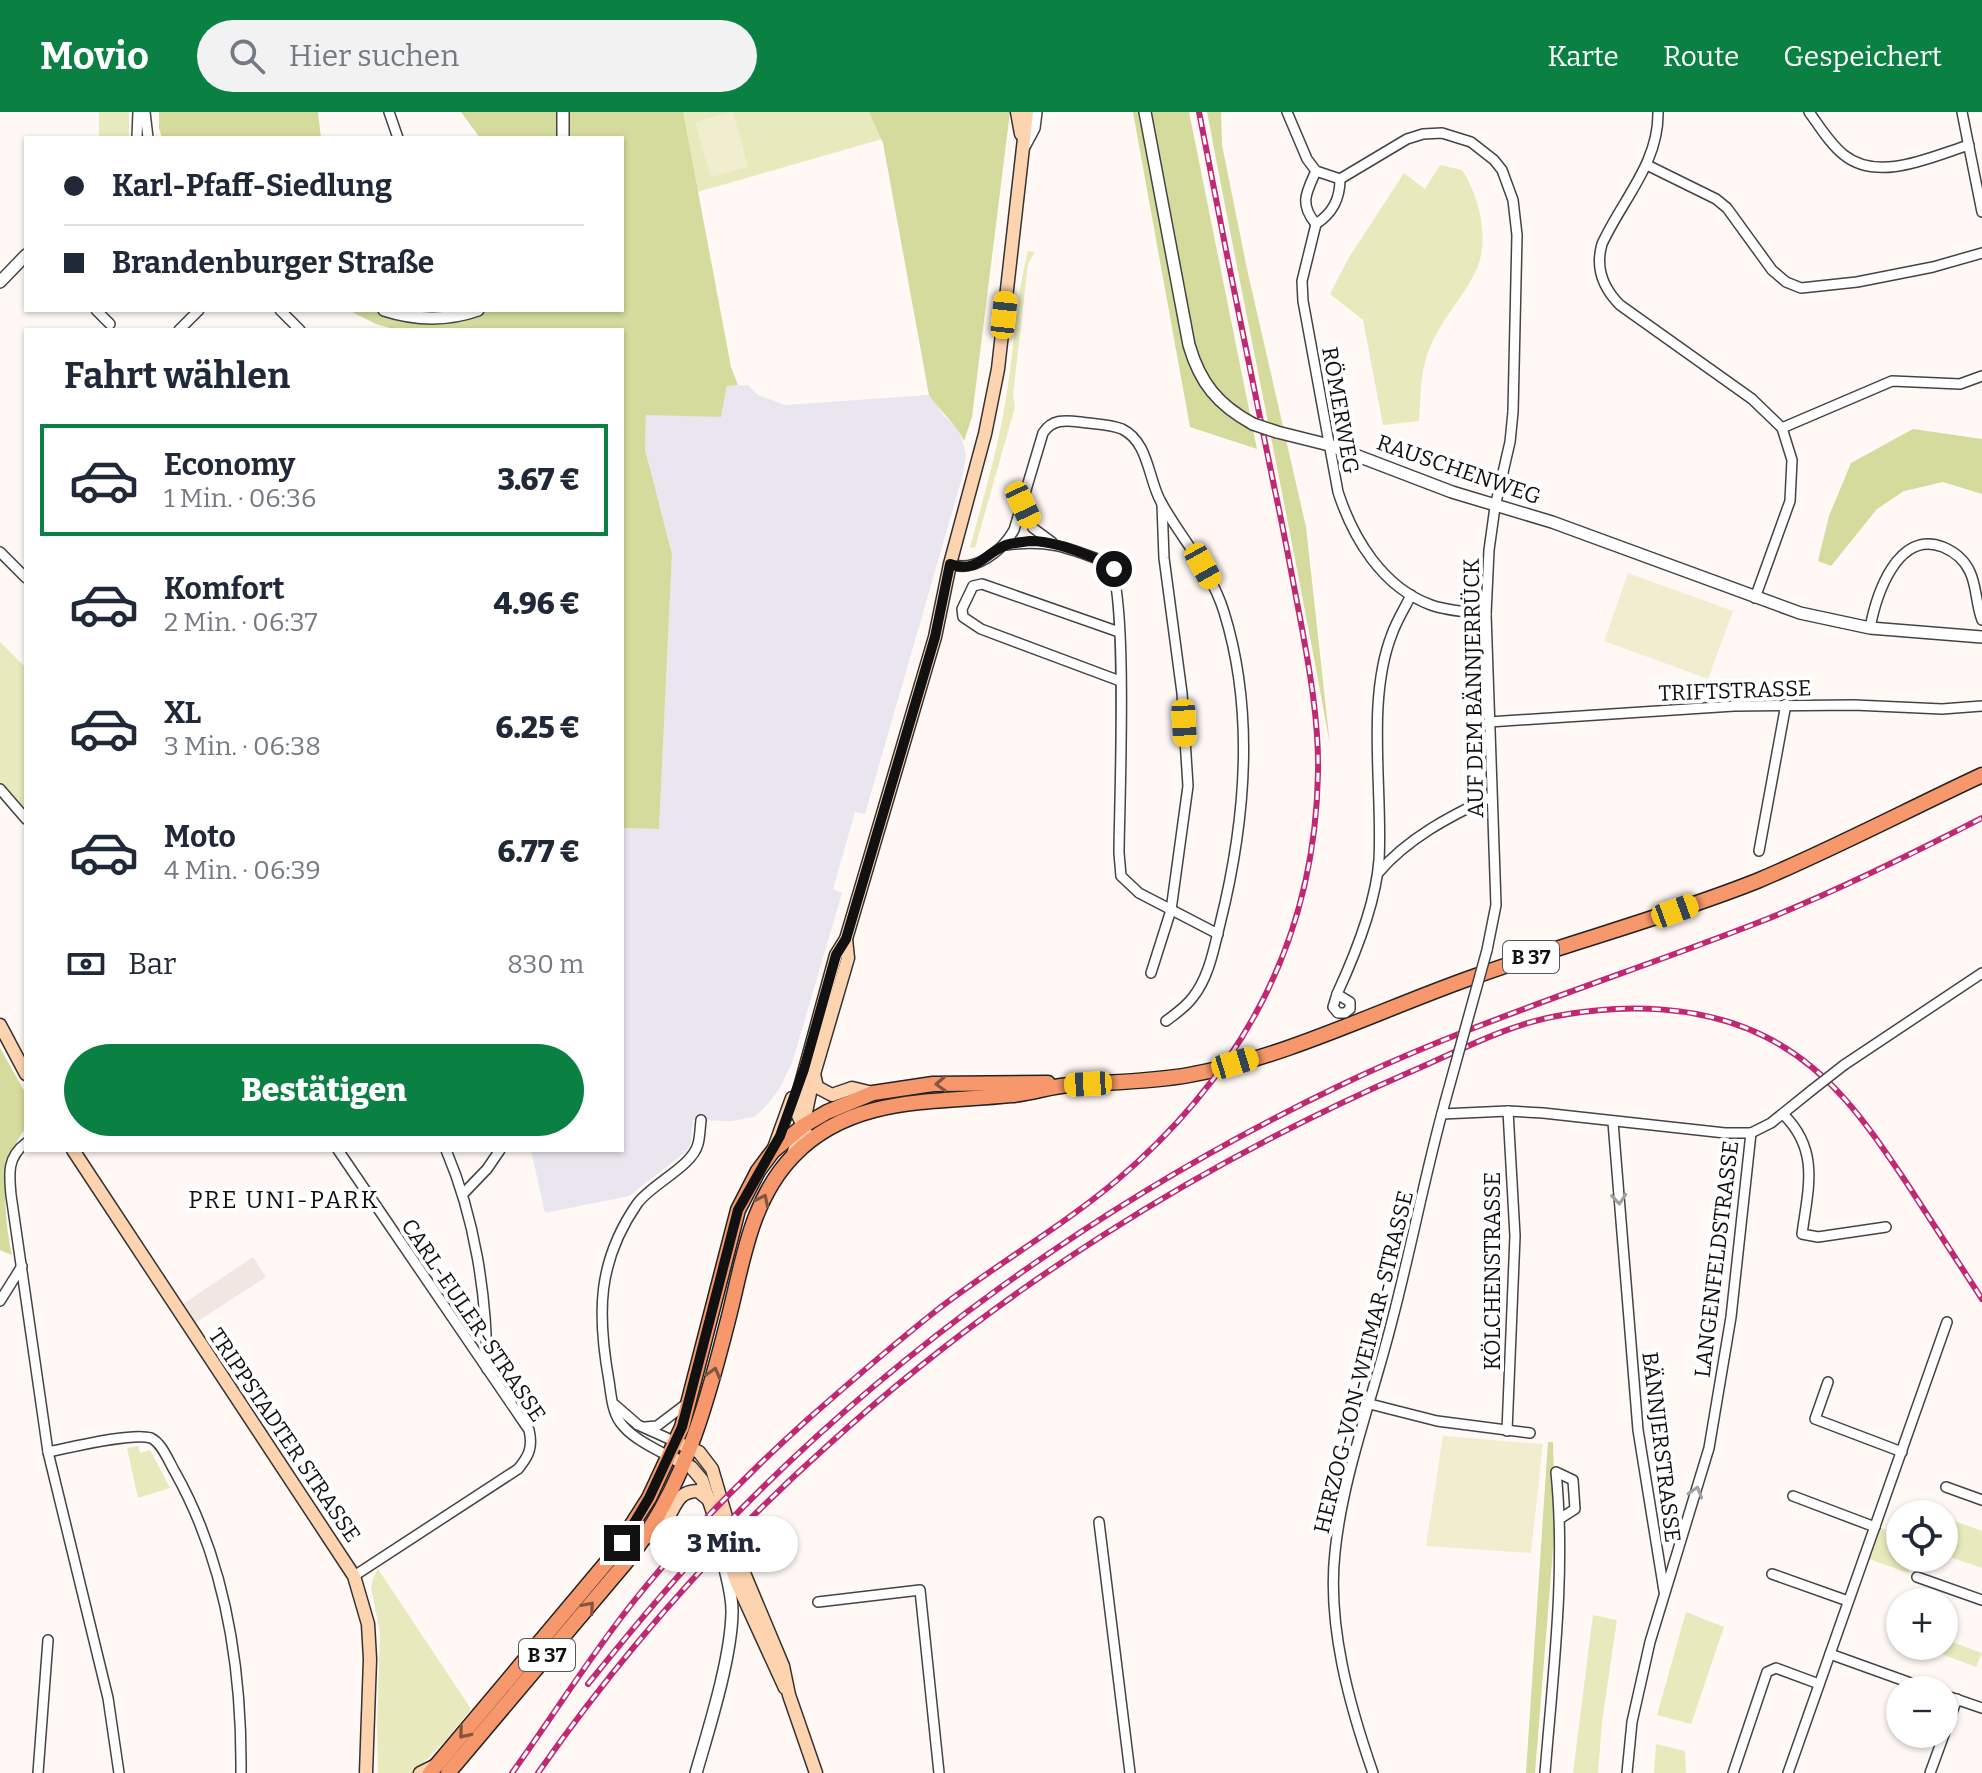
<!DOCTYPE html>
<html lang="de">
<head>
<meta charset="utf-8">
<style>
  :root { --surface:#fff; --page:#f2f2f3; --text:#1f2937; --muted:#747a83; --line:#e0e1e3; --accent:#0b8043 }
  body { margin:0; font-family:Bitter,serif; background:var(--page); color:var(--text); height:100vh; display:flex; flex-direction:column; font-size:30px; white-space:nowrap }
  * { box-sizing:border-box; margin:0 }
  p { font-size:26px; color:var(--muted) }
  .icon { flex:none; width:44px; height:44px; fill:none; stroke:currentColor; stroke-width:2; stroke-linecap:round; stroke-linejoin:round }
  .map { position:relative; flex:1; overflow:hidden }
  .panel { position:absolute; left:24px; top:216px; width:600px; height:824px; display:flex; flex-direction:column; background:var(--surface); border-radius:0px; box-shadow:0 2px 6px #0004 }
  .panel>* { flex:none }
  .banner { position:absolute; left:24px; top:24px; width:600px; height:176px; border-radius:0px; box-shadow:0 2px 6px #0004; display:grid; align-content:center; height:176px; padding:0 40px; background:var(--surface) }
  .fabs { position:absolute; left:1886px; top:1388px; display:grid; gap:16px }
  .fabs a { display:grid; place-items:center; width:72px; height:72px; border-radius:50%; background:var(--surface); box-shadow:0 2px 6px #0004; font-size:40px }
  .end { position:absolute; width:36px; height:36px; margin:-18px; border:10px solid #111; background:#fff; box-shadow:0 0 0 4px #fff }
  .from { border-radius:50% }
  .bubble { position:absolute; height:56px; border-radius:28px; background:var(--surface); box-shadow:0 2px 6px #0004; font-size:26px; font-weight:800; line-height:56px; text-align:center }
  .car { position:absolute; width:24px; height:48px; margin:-24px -12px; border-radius:10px; box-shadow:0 0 6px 2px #0007; background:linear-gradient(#f5c518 24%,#345 0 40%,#f5c518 0 76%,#345 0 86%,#f5c518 0) }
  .banner b { display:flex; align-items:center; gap:28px; height:76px; font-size:30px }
  .banner b+b { border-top:2px solid var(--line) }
  .banner i { width:20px; height:20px; background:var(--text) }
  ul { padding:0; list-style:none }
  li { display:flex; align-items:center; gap:24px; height:112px; margin:0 16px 12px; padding:0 24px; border:4px solid transparent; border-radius:0px }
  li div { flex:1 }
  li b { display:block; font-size:30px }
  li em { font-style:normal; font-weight:800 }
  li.on { border-color:var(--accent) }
  li>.icon { width:72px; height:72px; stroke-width:1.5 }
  h2 { padding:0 40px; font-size:36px; line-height:96px }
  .pay { display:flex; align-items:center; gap:20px; height:88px; padding:0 40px; font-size:30px }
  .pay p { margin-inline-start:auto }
  .action { display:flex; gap:16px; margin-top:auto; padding:16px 40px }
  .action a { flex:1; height:92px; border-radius:48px; background:var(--accent); color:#fff; font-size:32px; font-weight:800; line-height:92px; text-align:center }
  header { display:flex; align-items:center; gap:48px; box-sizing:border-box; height:112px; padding:0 40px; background:var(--accent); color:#fff }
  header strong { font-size:38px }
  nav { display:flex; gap:44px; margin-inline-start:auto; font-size:28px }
  .search { width:560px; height:72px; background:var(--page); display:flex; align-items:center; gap:20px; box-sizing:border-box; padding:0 28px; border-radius:44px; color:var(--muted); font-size:30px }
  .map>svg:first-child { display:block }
  .industrial { fill:#eae6ef }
  .green { fill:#e8eabd }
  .forest { fill:#d4db9c }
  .pitch { fill:#f1eecf }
  .plaza { fill:#f1e6e2 }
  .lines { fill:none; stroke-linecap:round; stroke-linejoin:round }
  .minor-casing { stroke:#444; stroke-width:12 }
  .tertiary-casing { stroke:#444; stroke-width:14 }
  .secondary-casing { stroke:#333; stroke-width:15 }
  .primary-casing { stroke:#222; stroke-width:17 }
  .minor { stroke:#fff; stroke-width:9 }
  .tertiary { stroke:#fff; stroke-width:11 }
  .secondary { stroke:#fed3b0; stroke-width:12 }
  .primary { stroke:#f7986c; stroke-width:14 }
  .rail-casing { stroke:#c12873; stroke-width:6 }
  .rail { stroke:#fff; stroke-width:3; stroke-dasharray:9; stroke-linecap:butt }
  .minor-bridge-casing { stroke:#444; stroke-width:12; stroke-linecap:butt }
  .tertiary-bridge-casing { stroke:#444; stroke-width:14; stroke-linecap:butt }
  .minor-bridge { stroke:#fff; stroke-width:9 }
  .tertiary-bridge { stroke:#fff; stroke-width:11 }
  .oneway { stroke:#84543e }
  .oneway2 { stroke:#a0a0a0 }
  .route { stroke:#111; stroke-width:10 }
  .labels { text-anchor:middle; stroke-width:8; stroke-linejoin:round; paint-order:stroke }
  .shield { fill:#fff; stroke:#585858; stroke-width:2 }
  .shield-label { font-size:20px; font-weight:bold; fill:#111 }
  .street-label { font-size:22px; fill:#111; stroke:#fff }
  .neighbourhood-label { font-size:24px; letter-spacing:2px; fill:#111; stroke:#fff }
</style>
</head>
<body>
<header>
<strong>Movio</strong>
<div class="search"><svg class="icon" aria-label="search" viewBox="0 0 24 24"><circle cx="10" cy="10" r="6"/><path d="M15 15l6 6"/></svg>Hier suchen</div>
<nav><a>Karte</a><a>Route</a><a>Gespeichert</a></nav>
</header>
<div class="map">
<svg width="1982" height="1661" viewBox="0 0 1982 1661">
  <rect width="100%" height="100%" fill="#fff8f4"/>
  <polygon class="industrial" points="748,273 758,283 785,293 929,283 944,304 959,317 966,343 963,362 865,702 855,700 833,777 842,781 793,948 781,974 769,991 754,1005 731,1009 693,1008 691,1031 687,1039 629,1084 545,1101 531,1038 622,1038 622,716 659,717 672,442 645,336 646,302 721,305 727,274"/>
  <g class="green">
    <rect x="99" y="0" width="30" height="26"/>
    <polygon points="576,0 869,0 882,27 694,81 721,305 622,218 467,218 622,198 622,26"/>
    <path d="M 1440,53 L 1462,58 C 1479,84 1489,124 1478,154 C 1467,181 1442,206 1430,235 C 1420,259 1421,283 1419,309 L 1383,313 L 1363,208 L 1330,182 L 1348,147 L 1404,61 L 1425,77 Z"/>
    <path d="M 1028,139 L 1035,140 L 1028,152 L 1013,283 L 1015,295 L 975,436 L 970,435 C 983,388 997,340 1005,292 C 1014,241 1015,189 1028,139 Z"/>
    <polygon points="0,530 26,556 26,707 0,677"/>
    <polygon points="138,1334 140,1341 150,1338 170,1376 138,1386 127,1336"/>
    <polygon points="1949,1407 1982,1419 1982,1456 1944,1443 1944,1415"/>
    <polygon points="1880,1416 1900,1423 1900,1446 1913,1446 1908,1461 1869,1447"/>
    <polygon points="378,1457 471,1597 446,1628 413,1661 378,1661 377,1615 380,1520 371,1476 373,1466"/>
    <polygon points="1686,1500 1724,1515 1691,1612 1657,1603"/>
    <polygon points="1593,1503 1617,1508 1602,1610 1598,1661 1573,1661"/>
    <polygon points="1944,1527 1982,1541 1976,1555 1920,1534 1944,1534"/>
    <polygon points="1656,1632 1685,1639 1686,1661 1654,1661"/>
  </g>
  <g class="forest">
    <polygon points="159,0 318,0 321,26 162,26 159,16"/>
    <polygon points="461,0 683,0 731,255 738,273 727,274 721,305 646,303 645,337 672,442 659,717 622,716 622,218 397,218 376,212 348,198 622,198 622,26 480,26"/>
    <path d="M 869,0 L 1010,0 L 972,305 L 964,329 C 957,312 940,300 929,283 L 883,31 Z"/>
    <polygon points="1133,0 1189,0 1257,337 1190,315"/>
    <path d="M 1207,0 L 1221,0 L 1222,33 L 1247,157 L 1306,415 L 1330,633 C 1292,422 1247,211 1207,0 Z"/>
    <polygon points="1913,317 1982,327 1982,382 1943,370 1904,379 1877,397 1831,454 1818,449 1829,404 1851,351"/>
    <path d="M 0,936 L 26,982 L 26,1016 C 0,1045 3,1102 12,1143 L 0,1138 Z"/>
    <polygon points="1548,1330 1553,1330 1555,1412 1535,1661 1526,1661"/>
  </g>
  <g class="pitch">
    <polygon points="733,0 748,55 711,65 695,10"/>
    <polygon points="1628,461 1733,499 1708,567 1604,529"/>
    <polygon points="1443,1324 1543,1332 1531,1441 1426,1434"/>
  </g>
  <polygon class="plaza" points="253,1145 266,1165 189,1215 177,1196"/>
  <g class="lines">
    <g class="minor-casing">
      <g id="minor">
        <polyline points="145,0 148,26"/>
        <polyline points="389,0 398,26"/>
        <polyline points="1287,0 1307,47 1316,59 1340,67 1407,27 1423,22 1442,21 1471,30 1494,48 1502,58 1513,88 1517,123 1513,300 1510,330 1495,395 1489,438 1486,502 1496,793 1487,838"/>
        <path d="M 1658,0 C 1659,51 1622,88 1602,132 C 1595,156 1603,176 1620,193 L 1752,287 L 1782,316 L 1792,348 L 1790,389 L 1755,486"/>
        <path d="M 1809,0 C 1820,15 1830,32 1844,43 C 1879,71 1933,44 1969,33"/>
        <polyline points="1962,0 1982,100"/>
        <polyline points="137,26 138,0"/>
        <polyline points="1647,53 1716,87 1727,96 1772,158 1786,170 1801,176 1857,170 1933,155 1982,141"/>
        <path d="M 1316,59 C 1306,81 1299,92 1316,112 C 1333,101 1340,87 1340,67"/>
        <path d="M 1316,112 L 1302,169 L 1303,189 L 1338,380 C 1353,426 1382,475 1431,493 C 1448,499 1468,500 1486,502"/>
        <polyline points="96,198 110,212"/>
        <polyline points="280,198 300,218"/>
        <polyline points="179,218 199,198"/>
        <polyline points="1782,316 1892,269 1960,272 1982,264"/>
        <polyline points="1023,393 1033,416 1052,430"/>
        <path d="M 1006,433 C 1049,427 1069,436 1108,451 C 1129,470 1119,699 1119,741 L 1121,764 L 1139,781 L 1218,822"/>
        <polyline points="0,440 26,466"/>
        <path d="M 950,452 C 975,461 1002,439 1014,418 L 1043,321 C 1052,307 1065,308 1080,310 C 1093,312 1110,312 1122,317 C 1149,330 1148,367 1161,390 C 1182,428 1211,458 1224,500 C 1255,600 1245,712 1220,812 C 1214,836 1209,865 1193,885 C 1186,895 1175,902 1166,909"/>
        <path d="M 1870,516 C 1876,484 1897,417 1943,435 C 1955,440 1965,449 1970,460 C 1977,475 1976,493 1982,508"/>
        <polyline points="1119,520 982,472 973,474 962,497 963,505 981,517 1120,569"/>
        <polyline points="1489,610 1734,594 1854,593 1942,597 1982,594"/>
        <polyline points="0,677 26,707"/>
        <polyline points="1759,739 1786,592"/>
        <path d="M 1378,761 C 1408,726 1450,704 1491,685"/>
        <polyline points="1151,861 1171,798 1188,674 1182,581 1164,446 1162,392"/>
        <path d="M 1337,882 C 1355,843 1376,790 1379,748 C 1383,678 1366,588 1392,522 C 1397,508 1405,496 1411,483"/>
        <polygon points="1337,882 1350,890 1350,897 1345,901 1338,901 1333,895"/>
        <polyline points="1844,953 1982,861"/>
        <polyline points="1442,1002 1508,999 1543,1001 1725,1021 1751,1021 1771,1011 1812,978"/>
        <path d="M 1784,1003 C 1820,1039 1808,1077 1802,1122 L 1818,1125 L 1886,1115"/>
        <polyline points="1613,1010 1638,1318 1664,1479"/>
        <path d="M 26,1031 C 7,1045 9,1062 11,1083 L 48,1340 L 108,1586 L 119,1661"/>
        <path d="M 338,1038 L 529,1318 C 533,1335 529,1344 518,1357 L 354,1464"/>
        <path d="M 446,1038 C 475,1106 487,1184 487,1257"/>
        <polyline points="463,1082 487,1057 500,1038"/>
        <polyline points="0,1189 22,1154"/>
        <polyline points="1828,1270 1815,1307 1902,1340"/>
        <polyline points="1370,1292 1437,1309 1530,1321"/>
        <polyline points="615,1293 638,1313 676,1330"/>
        <polyline points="645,1315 657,1314 686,1292"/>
        <polyline points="1507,1319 1515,1124 1508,999"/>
        <path d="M 48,1340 C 69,1336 132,1320 151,1326 C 162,1331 169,1350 175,1360 C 226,1451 242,1558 241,1661"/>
        <path d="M 670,1345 C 654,1336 631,1326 620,1310 C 612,1299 611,1282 609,1269 C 597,1202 597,1150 637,1092 C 651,1072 692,1055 698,1032 C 700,1025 700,1016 701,1008"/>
        <polyline points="1946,1375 1982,1388"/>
        <polyline points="1793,1384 1875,1415"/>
        <polyline points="1099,1410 1130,1661"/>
        <polyline points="1772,1462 1848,1489"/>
        <polyline points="1917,1465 1982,1488"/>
        <polyline points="818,1490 920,1478 939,1661"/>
        <polyline points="1830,1542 1930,1578"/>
        <polyline points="1944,1583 1982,1596"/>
        <polyline points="38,1661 48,1528"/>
        <path d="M 1373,1661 C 1349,1592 1327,1513 1335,1440 C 1343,1362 1373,1285 1392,1209 C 1411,1137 1425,1062 1445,990"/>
        <path d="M 1545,1661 C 1553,1561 1566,1460 1556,1360 L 1573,1368 L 1575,1397 L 1561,1406"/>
        <polyline points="1627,1661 1632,1610 1650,1530 1709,1336 1731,1205 1751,1021"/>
        <polyline points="1733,1661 1767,1560 1776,1556 1819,1572"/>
        <polyline points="1788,1661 1947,1210"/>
        <polyline points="1930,1661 1957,1587"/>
      </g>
    </g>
    <g class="tertiary-casing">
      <g id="tertiary">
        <polyline points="563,0 563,26"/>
        <path d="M 1145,0 L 1189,233 C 1200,271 1218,293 1253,312"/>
        <polyline points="1025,33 1034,16 1036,0"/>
        <polyline points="0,170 26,143"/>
        <path d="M 384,198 C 415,208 447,209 478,198"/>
        <polyline points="1277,320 1329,333 1452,380 1552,410 1800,501 1870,516 1982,525"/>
        <path d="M 696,1661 C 709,1616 731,1547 732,1501 C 733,1476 721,1452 720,1427"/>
      </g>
    </g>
    <g class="secondary-casing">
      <g id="secondary">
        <polyline points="1017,0 1021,22"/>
        <polyline points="0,913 26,962"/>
        <polyline points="814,962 817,975 832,983 852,976 873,981"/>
        <polyline points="806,1021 797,1001 796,990 836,843 846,827 935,525 950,452 985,322 998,257 1027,0"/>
        <polyline points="774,1036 792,986"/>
        <polyline points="73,1038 354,1464 368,1512 370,1547 366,1661"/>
        <polyline points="792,1045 803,1014 814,962 848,846 846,827"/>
        <polyline points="683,1333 699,1340 712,1357 739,1449 783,1554 789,1583 816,1661"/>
        <polyline points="677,1348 691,1355 702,1368 736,1469 785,1576"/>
        <path d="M 646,1426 C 652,1422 658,1419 662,1414 C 676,1399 674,1379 698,1379 L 709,1388"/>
        <polyline points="420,1661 438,1652"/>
      </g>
    </g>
    <g class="primary-casing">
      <g id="primary">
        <polyline points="430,1661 612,1444 649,1386 682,1315 738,1098 758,1059 773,1039 803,1014 827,1000 873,981 933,972 1048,971"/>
        <path d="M 448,1661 L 626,1450 C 683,1379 706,1295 728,1208 C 743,1150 750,1088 794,1043 C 852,983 934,991 1011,983 C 1031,982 1050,974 1070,973 C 1110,970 1150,970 1189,963 C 1284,946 1382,897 1473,865 C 1567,831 1664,806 1757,769 C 1833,737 1907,698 1982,663"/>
      </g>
    </g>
    <use href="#minor" class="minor"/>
    <use href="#tertiary" class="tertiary"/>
    <use href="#secondary" class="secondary"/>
    <use href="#primary" class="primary"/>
    <g class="rail-casing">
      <g id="rail">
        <path d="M 588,1572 C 625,1526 662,1481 702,1438 C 880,1246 1105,1086 1341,973 C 1477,908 1622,864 1762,809 C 1837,779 1910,743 1982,706"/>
        <path d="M 512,1661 C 553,1604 590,1544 634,1489 C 686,1424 745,1364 807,1308 C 849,1271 893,1233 937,1198 C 995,1153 1060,1116 1116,1069 C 1242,962 1315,828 1318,661 C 1319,611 1310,560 1301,511 C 1292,465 1284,419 1274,374 C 1248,249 1223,125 1199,0"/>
        <path d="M 538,1661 C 621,1542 718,1432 826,1335 C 997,1179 1198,1052 1410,960 C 1457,940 1506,913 1557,904 C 1625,891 1703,893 1766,925 C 1831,958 1866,1011 1906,1070 C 1931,1109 1957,1148 1982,1187"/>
      </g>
    </g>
    <use href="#rail" class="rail"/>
    <g class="minor-bridge-casing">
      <g id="minor-bridge">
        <polyline points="1812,978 1844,953"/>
        <polyline points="1445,990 1487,838"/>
      </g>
    </g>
    <g class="tertiary-bridge-casing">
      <polyline id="tertiary-bridge" points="1253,312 1277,320"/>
    </g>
    <use href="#minor-bridge" class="minor-bridge"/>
    <use href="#tertiary-bridge" class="tertiary-bridge"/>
  </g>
  <defs><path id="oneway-chevron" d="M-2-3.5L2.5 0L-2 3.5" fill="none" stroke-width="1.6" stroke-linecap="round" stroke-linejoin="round" transform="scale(2)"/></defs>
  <g class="oneway">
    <use href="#oneway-chevron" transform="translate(941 972) rotate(177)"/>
    <use href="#oneway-chevron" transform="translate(763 1088) rotate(-64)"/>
    <use href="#oneway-chevron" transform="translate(714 1261) rotate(-75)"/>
    <use href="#oneway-chevron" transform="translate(589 1495) rotate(-49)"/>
    <use href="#oneway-chevron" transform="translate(464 1621) rotate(130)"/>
  </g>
  <g class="oneway2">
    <use href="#oneway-chevron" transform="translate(1619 1087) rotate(85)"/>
    <use href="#oneway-chevron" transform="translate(1696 1380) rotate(-73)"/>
  </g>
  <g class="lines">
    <path class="route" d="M 622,1431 L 649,1386 L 682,1315 L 738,1098 L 780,1024 L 804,957 L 836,843 L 846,827 L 935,525 L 950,452 C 978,462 983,442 1006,433 C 1012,431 1023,430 1030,429 C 1057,429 1083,442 1108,451 L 1114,457"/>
  </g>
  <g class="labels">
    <g class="shield">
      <rect x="1503" y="829" width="56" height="32" rx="6"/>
      <rect x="519" y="1527" width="56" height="32" rx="6"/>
    </g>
    <g class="shield-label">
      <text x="1531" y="852">B 37</text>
      <text x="547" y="1550">B 37</text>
    </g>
    <g class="street-label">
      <text transform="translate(1341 298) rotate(80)" y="8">RÖMERWEG</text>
      <text transform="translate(1459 357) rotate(19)" y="8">RAUSCHENWEG</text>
      <text transform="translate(1473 576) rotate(-91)" y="8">AUF DEM BÄNNJERRÜCK</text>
      <text transform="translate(1735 578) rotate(-2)" y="8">TRIFTSTRASSE</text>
      <text transform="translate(1716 1147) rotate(-83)" y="8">LANGENFELDSTRASSE</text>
      <text transform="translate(1492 1159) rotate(-90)" y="8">KÖLCHENSTRASSE</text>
      <text transform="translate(474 1208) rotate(56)" y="8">CARL-EULER-STRASSE</text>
      <text transform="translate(1363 1250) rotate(-76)" y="8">HERZOG-VON-WEIMAR-STRASSE</text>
      <text transform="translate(285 1323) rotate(56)" y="8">TRIPPSTADTER STRASSE</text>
      <text transform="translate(1662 1335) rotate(83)" y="8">BÄNNJERSTRASSE</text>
    </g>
    <g class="neighbourhood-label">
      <text x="284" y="1096">PRE UNI-PARK</text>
    </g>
  </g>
</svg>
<div class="fabs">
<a><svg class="icon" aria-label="locate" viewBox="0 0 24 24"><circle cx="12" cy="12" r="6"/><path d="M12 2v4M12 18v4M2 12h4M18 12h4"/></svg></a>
<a>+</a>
<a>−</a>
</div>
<i class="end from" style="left:1114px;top:457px"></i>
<i class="end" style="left:622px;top:1431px"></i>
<div class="bubble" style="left:650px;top:1404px;width:148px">3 Min.</div>
<i class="car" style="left:1004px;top:203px;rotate:6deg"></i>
<i class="car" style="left:1023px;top:393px;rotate:155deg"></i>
<i class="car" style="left:1203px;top:454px;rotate:151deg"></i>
<i class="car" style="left:1184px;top:611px;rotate:177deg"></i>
<i class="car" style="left:1675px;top:799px;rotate:70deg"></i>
<i class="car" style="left:1235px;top:951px;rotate:73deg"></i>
<i class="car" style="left:1088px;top:972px;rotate:267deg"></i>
<div class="banner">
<b><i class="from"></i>Karl-Pfaff-Siedlung</b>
<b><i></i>Brandenburger Straße</b>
</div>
<section class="panel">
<h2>Fahrt wählen</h2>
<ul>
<li class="on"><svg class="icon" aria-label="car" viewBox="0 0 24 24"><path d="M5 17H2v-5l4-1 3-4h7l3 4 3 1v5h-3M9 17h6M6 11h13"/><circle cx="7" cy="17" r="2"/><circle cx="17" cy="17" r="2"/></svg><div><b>Economy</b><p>1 Min. · 06:36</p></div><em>3.67 €</em></li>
<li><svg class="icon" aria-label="car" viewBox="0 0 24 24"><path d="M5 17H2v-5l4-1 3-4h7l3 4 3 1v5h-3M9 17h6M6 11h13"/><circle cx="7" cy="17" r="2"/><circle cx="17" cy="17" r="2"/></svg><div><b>Komfort</b><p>2 Min. · 06:37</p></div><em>4.96 €</em></li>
<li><svg class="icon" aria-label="car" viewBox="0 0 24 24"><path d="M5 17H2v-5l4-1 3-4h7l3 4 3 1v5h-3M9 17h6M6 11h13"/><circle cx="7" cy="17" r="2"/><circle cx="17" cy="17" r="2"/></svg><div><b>XL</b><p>3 Min. · 06:38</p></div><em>6.25 €</em></li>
<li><svg class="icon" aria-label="car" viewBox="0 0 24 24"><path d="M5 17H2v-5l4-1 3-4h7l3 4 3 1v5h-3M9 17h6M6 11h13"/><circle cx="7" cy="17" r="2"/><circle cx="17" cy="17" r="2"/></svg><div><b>Moto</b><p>4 Min. · 06:39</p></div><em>6.77 €</em></li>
</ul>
<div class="pay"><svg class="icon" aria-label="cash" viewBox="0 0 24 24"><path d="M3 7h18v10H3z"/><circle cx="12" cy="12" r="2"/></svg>Bar<p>830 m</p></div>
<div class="action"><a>Bestätigen</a></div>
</section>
</div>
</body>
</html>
